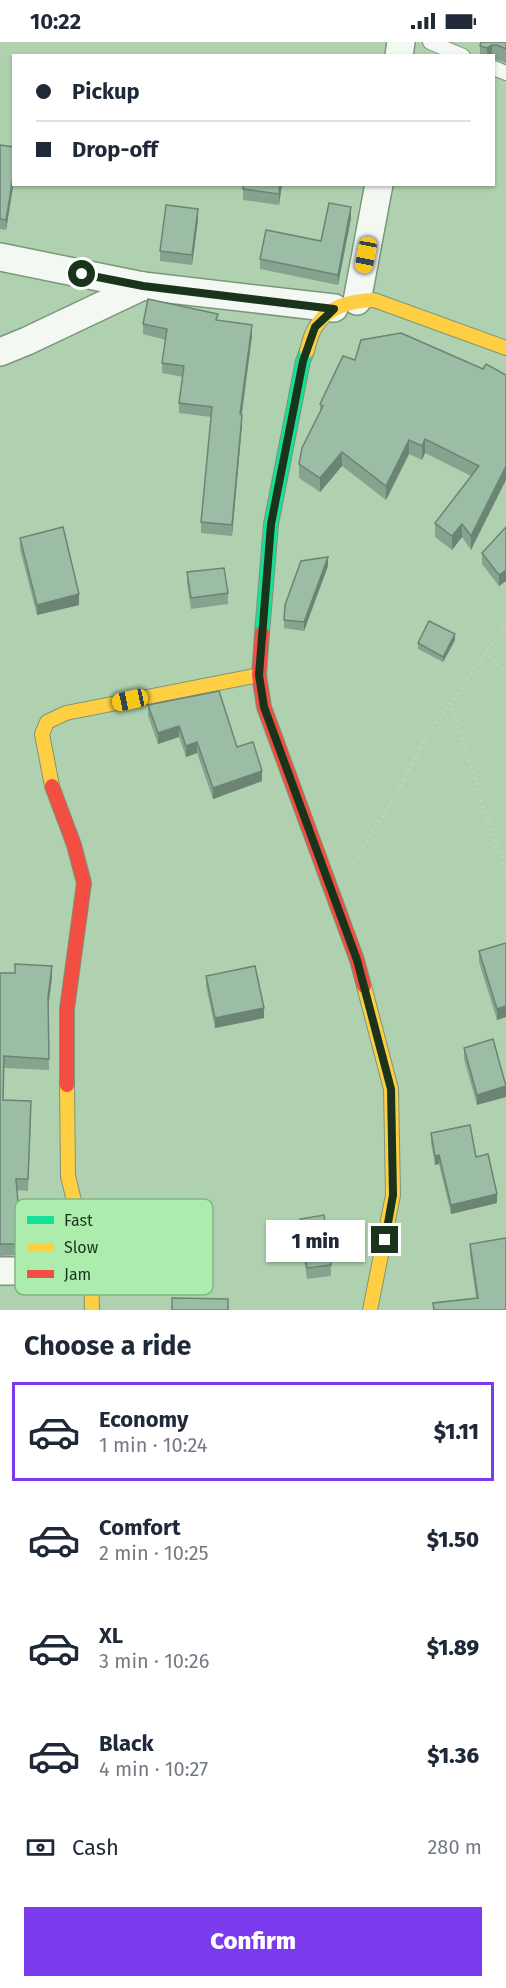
<!DOCTYPE html>
<html lang="en">
<head>
<meta charset="utf-8">
<style>
  :root { --surface:#fff; --page:#f2f2f3; --text:#1f2937; --muted:#747a83; --line:#e0e1e3; --accent:#7c3aed }
  body { margin:0; font-family:"Fira Sans",sans-serif; background:var(--page); color:var(--text); height:100vh; display:flex; flex-direction:column; font-size:22px; white-space:nowrap }
  * { box-sizing:border-box; margin:0 }
  p { font-size:20px; color:var(--muted) }
  .icon { flex:none; width:33px; height:33px; fill:none; stroke:currentColor; stroke-width:2; stroke-linecap:round; stroke-linejoin:round }
  .map { position:relative; height:1268px; overflow:hidden }
  .drawer { display:flex; flex-direction:column; background:var(--surface); flex:1 }
  .drawer>* { flex:none }
  .top-card { position:absolute; left:12px; top:12px; width:483px; height:132px; border-radius:0px; box-shadow:0 2px 4px #0004; display:grid; align-content:center; height:132px; padding:0 24px; background:var(--surface) }
  .end { position:absolute; width:27px; height:27px; margin:-14px; border:8px solid #1a341c; background:#fff; box-shadow:0 0 0 3px #fff }
  .from { border-radius:50% }
  .bubble { position:absolute; height:42px; border-radius:0px; background:var(--surface); box-shadow:0 2px 4px #0004; font-size:20px; font-weight:800; line-height:42px; text-align:center }
  .car { position:absolute; width:18px; height:36px; margin:-18px -9px; border-radius:8px; box-shadow:0 0 4px 2px #0007; background:linear-gradient(#f5c518 24%,#345 0 40%,#f5c518 0 76%,#345 0 86%,#f5c518 0) }
  .top-card b { display:flex; align-items:center; gap:21px; height:57px; font-size:22px }
  .top-card b+b { border-top:2px solid var(--line) }
  .top-card i { width:15px; height:15px; background:var(--text) }
  ul { padding:0; list-style:none }
  li { display:flex; align-items:center; gap:18px; height:99px; margin:0 12px 9px; padding:0 12px; border:3px solid transparent; border-radius:0px }
  li div { flex:1 }
  li b { display:block; font-size:22px }
  li em { font-style:normal; font-weight:800 }
  li.active { border-color:var(--accent) }
  li>.icon { width:54px; height:54px; stroke-width:1.5 }
  h2 { padding:0 24px; font-size:27px; line-height:72px }
  .pay { display:flex; align-items:center; gap:15px; height:66px; padding:0 24px; font-size:22px }
  .pay p { margin-inline-start:auto }
  .action { display:flex; gap:12px; margin-top:auto; padding:12px 24px }
  .action a { flex:1; height:69px; border-radius:0px; background:var(--accent); color:#fff; font-size:24px; font-weight:800; line-height:69px; text-align:center }
  .status { display:flex; justify-content:space-between; align-items:center; height:42px; padding:0 30px; background:var(--surface); direction:ltr }
  .status svg { height:16px; fill:currentColor }
  .map>svg:first-child { display:block }
  .lines { fill:none; stroke-linecap:round; stroke-linejoin:round }
  .lane-casing { stroke:#7b967c; stroke-width:16 }
  .street-casing { stroke:#7b967c; stroke-width:30 }
  .fast-casing { stroke:#7b967c; stroke-width:16 }
  .slow-casing { stroke:#7b967c; stroke-width:16 }
  .jam-casing { stroke:#7b967c; stroke-width:16 }
  .path { stroke:#c6d1c6; stroke-width:4; stroke-dasharray:1.5 4.5; stroke-linecap:butt }
  .lane { stroke:#f3f8f3; stroke-width:14 }
  .street { stroke:#f3f8f3; stroke-width:27 }
  .fast { stroke:#16e098; stroke-width:14 }
  .slow { stroke:#ffcf43; stroke-width:14 }
  .jam { stroke:#f24e42; stroke-width:14 }
  .wall { fill:#85a38f }
  .shaded-wall { fill:#6c8474 }
  .building { fill:#9bbda6; stroke:#6c8474; stroke-width:1.5 }
  .route { stroke:#1a341c; stroke-width:8 }
  .key { fill:#acedae; stroke:#80b682; stroke-width:1.5 }
  .key-label { font-size:16px; fill:#1a341c }
</style>
</head>
<body>
<div class="status"><b>10:22</b><svg viewBox="0 0 49 12"><path d="M0 12V9h3v3zM5 12V6h3v6zM10 12V3h3v9zM15 12V0h3v12zM26 1h20v11H26zM47 4h2v5h-2z"/></svg></div>
<div class="map">
<svg width="506" height="1268" viewBox="0 0 506 1268">
  <rect width="100%" height="100%" fill="#afd1af"/>
  <g class="lines">
    <g class="lane-casing">
      <g id="lane">
        <polyline points="430,0 463,14"/>
        <polyline points="494,26 506,31"/>
      </g>
    </g>
    <g class="street-casing">
      <g id="street">
        <polyline points="399,14 401,0"/>
        <polyline points="0,215 143,244 334,266"/>
        <polyline points="357,259 379,142"/>
        <polyline points="0,310 27,299 143,244"/>
        <polyline points="0,1229 91,1229"/>
      </g>
    </g>
    <g class="fast-casing">
      <polyline id="fast" points="262,591 271,482 303,319 307,309"/>
    </g>
    <g class="slow-casing">
      <g id="slow">
        <path d="M 307,309 C 309,301 311,292 315,286 C 327,264 351,259 374,258 L 506,306"/>
        <polyline points="52,744 42,692 47,680 66,671 259,633"/>
        <polyline points="364,944 391,1047 393,1153 370,1268"/>
        <polyline points="67,1043 68,1134 91,1229 92,1268"/>
      </g>
    </g>
    <g class="jam-casing">
      <g id="jam">
        <polyline points="262,591 259,633 264,665 357,918 364,944"/>
        <polyline points="52,744 74,803 84,841 67,967 67,1043"/>
      </g>
    </g>
    <g class="path">
      <polyline points="485,610 506,630"/>
      <polyline points="450,661 506,833"/>
      <polyline points="354,821 397,751 428,692 506,582"/>
    </g>
    <use href="#lane" class="lane"/>
    <use href="#street" class="street"/>
    <use href="#fast" class="fast"/>
    <use href="#slow" class="slow"/>
    <use href="#jam" class="jam"/>
  </g>
  <g class="wall">
    <polygon points="506,0 506,21 494,17 494,14 480,14 480,4"/>
    <polygon points="0,103 14,105 14,139 6,188 0,187"/>
    <polygon points="282,142 279,163 243,158 243,147"/>
    <polygon points="351,176 338,243 260,227 260,217 321,199"/>
    <polygon points="198,178 192,223 160,219 160,209"/>
    <polygon points="218,278 252,294 242,372 242,383 232,494 201,491 201,480 211,375 179,371 179,361 183,335 162,331 162,321 166,298 143,292 143,282"/>
    <polygon points="355,318 483,327 506,333 471,508 462,495 452,508 435,495 435,481 471,434 425,411 422,418 409,412 386,458 342,424 320,450 299,436 299,422 320,370 320,362"/>
    <polygon points="506,485 506,539 499,544 482,522 482,511"/>
    <polygon points="20,496 79,563 37,573 20,507"/>
    <polygon points="328,524 304,589 284,586 284,578"/>
    <polygon points="187,530 228,551 228,562 191,567 187,541"/>
    <polygon points="455,598 443,620 418,607 418,601"/>
    <polygon points="148,663 237,705 262,739 213,757 197,711 186,715 179,695 158,702 148,674"/>
    <polygon points="506,901 506,975 497,978 479,920 479,909"/>
    <polygon points="0,931 52,935 48,966 49,1028 4,1026 3,1058 31,1071 28,1149 17,1148 19,1172 19,1183 17,1184 17,1213 0,1214"/>
    <polygon points="206,934 264,976 215,986 206,944"/>
    <polygon points="493,997 477,1063 464,1017 464,1006"/>
    <polygon points="431,1091 476,1115 497,1161 451,1172 439,1122 435,1123 431,1101"/>
    <polygon points="300,1177 331,1223 331,1234 307,1237 300,1187"/>
    <polygon points="470,1202 506,1268 433,1268 433,1261 476,1256 470,1213"/>
  </g>
  <g class="shaded-wall">
    <polygon points="492,3 492,14 487,14 487,6"/>
    <polygon points="14,129 14,139 6,188 6,178"/>
    <polygon points="280,142 282,142 279,163 279,152"/>
    <polygon points="351,165 351,176 338,243 338,233"/>
    <polygon points="198,167 198,178 192,223 192,213"/>
    <polygon points="252,283 252,294 240,383 240,372"/>
    <polygon points="242,373 242,383 232,494 232,483"/>
    <polygon points="425,397 425,411 422,418 422,404"/>
    <polygon points="409,398 409,412 386,458 386,444"/>
    <polygon points="342,410 342,424 320,450 320,436"/>
    <polygon points="506,424 506,438 471,508 471,494"/>
    <polygon points="462,482 462,495 452,508 452,494"/>
    <polygon points="328,515 328,524 304,589 304,580"/>
    <polygon points="506,528 506,539 499,544 499,533"/>
    <polygon points="79,552 79,563 37,573 37,563"/>
    <polygon points="455,592 455,598 443,620 443,615"/>
    <polygon points="179,684 179,695 158,702 158,691"/>
    <polygon points="197,700 197,711 186,715 186,704"/>
    <polygon points="262,729 262,739 213,757 213,746"/>
    <polygon points="52,924 52,935 48,967 48,955"/>
    <polygon points="506,964 506,975 497,978 497,967"/>
    <polygon points="264,966 264,976 215,986 215,976"/>
    <polygon points="506,1044 506,1055 477,1063 477,1053"/>
    <polygon points="439,1113 439,1122 435,1123 435,1114"/>
    <polygon points="497,1152 497,1161 451,1172 451,1163"/>
  </g>
  <g class="building">
    <polygon points="481,0 506,0 506,7 497,3 492,3 487,6 480,4"/>
    <polygon points="0,103 14,105 14,129 6,178 0,177"/>
    <polygon points="243,142 280,142 279,152 243,147"/>
    <polygon points="329,161 351,165 338,233 260,217 266,188 321,199"/>
    <polygon points="166,163 198,167 192,213 160,209"/>
    <polygon points="148,257 218,272 216,278 252,283 240,372 242,373 232,483 201,480 212,365 179,361 184,324 162,321 167,287 143,282"/>
    <polygon points="401,291 483,327 486,322 506,333 506,424 471,494 462,482 452,494 435,481 479,424 425,397 422,404 409,398 386,444 342,410 320,436 299,422 302,406 323,364 320,362 343,314 355,318 361,298"/>
    <polygon points="63,485 79,552 37,563 20,496"/>
    <polygon points="506,485 506,528 499,533 482,511"/>
    <polygon points="328,515 304,580 284,578 285,563 301,519"/>
    <polygon points="224,526 228,551 191,556 187,530"/>
    <polygon points="429,579 455,592 443,615 418,601"/>
    <polygon points="219,649 237,705 253,700 262,729 213,746 197,700 186,704 179,684 158,691 148,663"/>
    <polygon points="506,901 506,964 497,967 479,909"/>
    <polygon points="15,922 52,924 48,955 49,1017 4,1014 3,1058 31,1059 28,1137 16,1137 19,1172 16,1172 17,1202 0,1202 0,931 15,931"/>
    <polygon points="255,924 264,966 215,976 206,934"/>
    <polygon points="493,997 506,1044 477,1053 464,1006"/>
    <polygon points="470,1083 476,1115 488,1112 497,1152 451,1163 439,1113 435,1114 431,1091"/>
    <polygon points="324,1173 331,1223 307,1226 300,1177"/>
    <polygon points="506,1196 506,1268 434,1268 433,1261 478,1256 470,1202"/>
    <polygon points="172,1256 228,1257 228,1268 172,1268"/>
  </g>
  <g class="lines">
    <polyline class="route" points="82,232 143,244 334,267 315,285 303,319 271,482 259,633 264,665 357,918 391,1047 393,1153 385,1198"/>
  </g>
  <rect x="15" y="1157" width="198" height="96" rx="9" class="key"/>
  <rect x="27" y="1174" width="27" height="8" fill="#16e098"/>
  <rect x="27" y="1201" width="27" height="8" fill="#ffcf43"/>
  <rect x="27" y="1228" width="27" height="8" fill="#f24e42"/>
  <g class="key-label">
    <text x="64" y="1184">Fast</text>
    <text x="64" y="1211">Slow</text>
    <text x="64" y="1238">Jam</text>
  </g>
</svg>
<i class="end from" style="left:82px;top:232px"></i>
<i class="end" style="left:385px;top:1198px"></i>
<div class="bubble" style="left:266px;top:1178px;width:99px">1 min</div>
<i class="car" style="left:366px;top:213px;rotate:191deg"></i>
<i class="car" style="left:130px;top:658px;rotate:258deg"></i>
<div class="top-card">
<b><i class="from"></i>Pickup</b>
<b><i></i>Drop-off</b>
</div>
</div>
<section class="drawer">
<h2>Choose a ride</h2>
<ul>
<li class="active"><svg class="icon" aria-label="car" viewBox="0 0 24 24"><path d="M5 17H2v-5l4-1 3-4h7l3 4 3 1v5h-3M9 17h6M6 11h13"/><circle cx="7" cy="17" r="2"/><circle cx="17" cy="17" r="2"/></svg><div><b>Economy</b><p>1 min · 10:24</p></div><em>$1.11</em></li>
<li><svg class="icon" aria-label="car" viewBox="0 0 24 24"><path d="M5 17H2v-5l4-1 3-4h7l3 4 3 1v5h-3M9 17h6M6 11h13"/><circle cx="7" cy="17" r="2"/><circle cx="17" cy="17" r="2"/></svg><div><b>Comfort</b><p>2 min · 10:25</p></div><em>$1.50</em></li>
<li><svg class="icon" aria-label="car" viewBox="0 0 24 24"><path d="M5 17H2v-5l4-1 3-4h7l3 4 3 1v5h-3M9 17h6M6 11h13"/><circle cx="7" cy="17" r="2"/><circle cx="17" cy="17" r="2"/></svg><div><b>XL</b><p>3 min · 10:26</p></div><em>$1.89</em></li>
<li><svg class="icon" aria-label="car" viewBox="0 0 24 24"><path d="M5 17H2v-5l4-1 3-4h7l3 4 3 1v5h-3M9 17h6M6 11h13"/><circle cx="7" cy="17" r="2"/><circle cx="17" cy="17" r="2"/></svg><div><b>Black</b><p>4 min · 10:27</p></div><em>$1.36</em></li>
</ul>
<div class="pay"><svg class="icon" aria-label="cash" viewBox="0 0 24 24"><path d="M3 7h18v10H3z"/><circle cx="12" cy="12" r="2"/></svg>Cash<p>280 m</p></div>
<div class="action"><a>Confirm</a></div>
</section>
</body>
</html>
